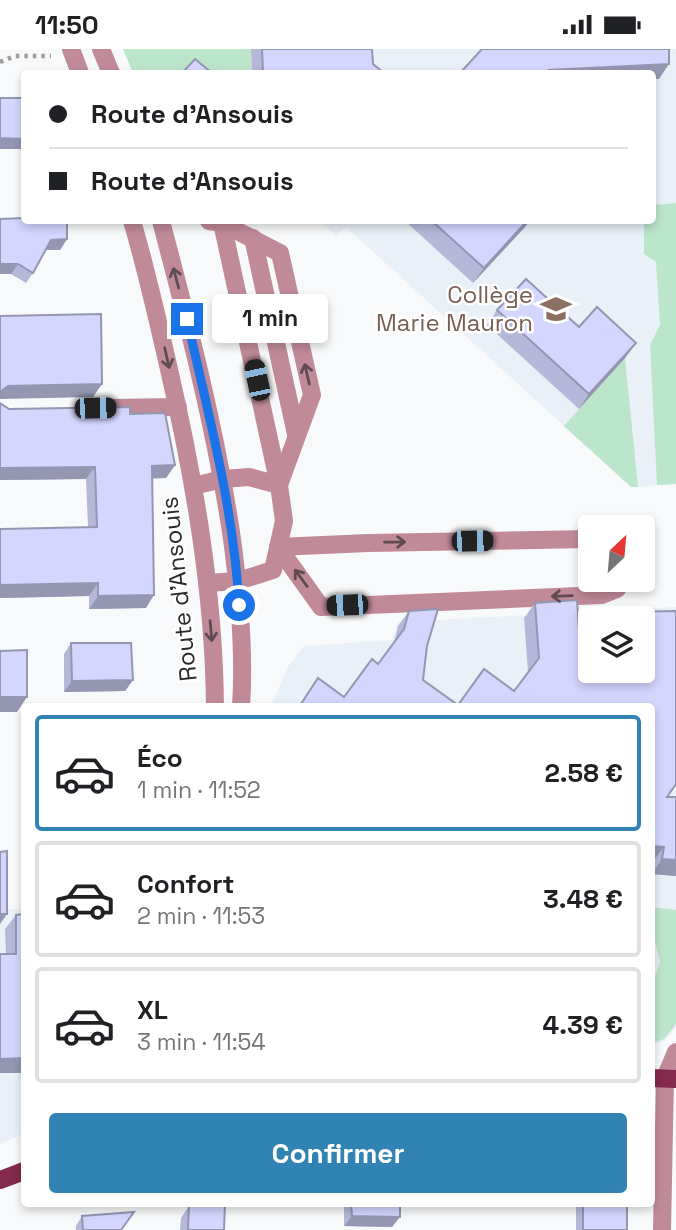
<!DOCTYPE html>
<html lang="fr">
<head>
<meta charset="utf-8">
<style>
  :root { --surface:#fff; --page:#f6f6f6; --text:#202124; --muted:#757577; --line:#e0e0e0; --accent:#3083b3 }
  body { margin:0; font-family:"Space Grotesk",sans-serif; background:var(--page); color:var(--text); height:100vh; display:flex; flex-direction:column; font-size:26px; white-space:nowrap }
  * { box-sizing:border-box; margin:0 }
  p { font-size:23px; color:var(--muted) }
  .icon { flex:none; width:38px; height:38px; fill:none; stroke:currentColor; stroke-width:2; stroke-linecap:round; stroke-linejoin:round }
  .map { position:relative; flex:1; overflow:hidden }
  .drawer { position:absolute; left:21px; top:654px; width:634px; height:504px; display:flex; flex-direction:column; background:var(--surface); border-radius:7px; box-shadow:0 4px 10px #0003 }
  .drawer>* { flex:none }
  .banner { position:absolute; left:21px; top:21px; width:635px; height:154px; border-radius:7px; box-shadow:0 4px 10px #0003; display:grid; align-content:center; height:154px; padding:0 28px; background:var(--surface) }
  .needle { width:46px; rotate:26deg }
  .controls { position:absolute; left:578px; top:466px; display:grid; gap:14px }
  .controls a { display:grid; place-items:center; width:77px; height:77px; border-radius:7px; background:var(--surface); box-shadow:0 4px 10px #0003; font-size:35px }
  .end { position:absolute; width:32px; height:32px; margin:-16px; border:9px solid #1a73e8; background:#fff; box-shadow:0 0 0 4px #fff }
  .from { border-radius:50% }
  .bubble { position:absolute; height:49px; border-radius:7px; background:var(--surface); box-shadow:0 4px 10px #0003; font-size:23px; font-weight:700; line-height:49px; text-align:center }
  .car { position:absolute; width:21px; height:42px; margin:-21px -10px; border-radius:9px; box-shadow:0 0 5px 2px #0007; background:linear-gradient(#222 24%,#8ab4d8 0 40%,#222 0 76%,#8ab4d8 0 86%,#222 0) }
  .banner b { display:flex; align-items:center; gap:24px; height:66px; font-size:26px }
  .banner b+b { border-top:2px solid var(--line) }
  .banner i { width:18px; height:18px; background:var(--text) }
  ul { padding:12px 0 0; list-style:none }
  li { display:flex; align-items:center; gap:21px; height:116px; margin:0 14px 10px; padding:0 14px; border:4px solid var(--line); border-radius:7px }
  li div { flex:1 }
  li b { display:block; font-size:26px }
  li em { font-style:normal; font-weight:700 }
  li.active { border-color:var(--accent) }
  li>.icon { width:63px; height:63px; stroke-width:1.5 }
  .primary-button { display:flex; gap:14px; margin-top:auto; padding:14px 28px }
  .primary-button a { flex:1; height:80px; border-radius:7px; background:var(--accent); color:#fff; font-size:28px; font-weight:700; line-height:80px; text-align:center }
  .status { display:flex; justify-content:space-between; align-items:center; height:49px; padding:0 35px; background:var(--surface); direction:ltr }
  .status svg { height:19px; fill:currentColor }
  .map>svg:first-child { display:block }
  .built { fill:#eaf0f8; fill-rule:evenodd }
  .green { fill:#bce6cc }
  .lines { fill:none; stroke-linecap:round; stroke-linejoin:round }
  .path { stroke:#9c9d9e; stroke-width:4.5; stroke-dasharray:3.5 5; stroke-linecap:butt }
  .minor { stroke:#c08a99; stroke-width:18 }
  .major { stroke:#852a4d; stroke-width:18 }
  .wall { fill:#b6b8da }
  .shaded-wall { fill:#9496b2 }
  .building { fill:#d4d6fe; stroke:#9496b2; stroke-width:2 }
  .oneway { stroke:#5e4c52 }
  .route { stroke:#1a73e8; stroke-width:9 }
  .labels { text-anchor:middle; stroke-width:5; stroke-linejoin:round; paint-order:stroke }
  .education-label { font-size:24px; fill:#785e54; stroke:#fff; text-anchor:end }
  .street-label { font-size:24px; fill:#2a2a2b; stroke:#fff }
</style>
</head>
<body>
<div class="status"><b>11:50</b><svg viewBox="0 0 49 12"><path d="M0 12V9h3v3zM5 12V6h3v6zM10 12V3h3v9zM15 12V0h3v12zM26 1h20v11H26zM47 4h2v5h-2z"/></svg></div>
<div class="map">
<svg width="676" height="1181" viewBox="0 0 676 1181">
  <rect width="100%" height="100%" fill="#f8f9fa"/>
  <g class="built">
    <polygon points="123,0 676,0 676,435 631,438 346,178 336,187 319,172 653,172 653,24 133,24"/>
    <path d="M 676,558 L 676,978 L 664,992 L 651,997 L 651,658 L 271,658 L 287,619 L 304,597 L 392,591 L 398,573 ZM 590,569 L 642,569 L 642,621 L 590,621 Z"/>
    <polygon points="0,860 24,860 24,1085 0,1095"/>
  </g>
  <g class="green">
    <polygon points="123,0 251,0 252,24 133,24"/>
    <polygon points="676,154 676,435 657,436 650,296 660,276 656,213 644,205 644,172 653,172 653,156"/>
    <polygon points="625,309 638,438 631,438 564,377"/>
    <polygon points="651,858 676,861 676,975 664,990 652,994 651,938 660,913 651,876"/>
  </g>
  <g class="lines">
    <polyline class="path" points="0,13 15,7 51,7"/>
    <g class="minor">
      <polyline points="71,0 80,24"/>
      <polyline points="101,0 111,24"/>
      <path d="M 132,172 C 146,219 157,268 168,316 C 194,428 214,543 215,658"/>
      <path d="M 161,172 C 188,274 215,378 231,483 C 239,540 245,600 241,658"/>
      <polyline points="209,172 222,174 280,204 312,346 279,436"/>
      <polyline points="222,174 279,436"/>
      <polyline points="253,189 296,385"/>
      <polyline points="108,359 178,358"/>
      <polyline points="193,437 223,430 249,428 279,436 284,472 273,521 238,532 207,534"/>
      <polyline points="278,498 321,558 602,546 617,540 625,530"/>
      <polyline points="278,498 368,494 590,490"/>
      <polyline points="662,1181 665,1029 676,1003"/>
    </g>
    <g class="major">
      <polyline points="651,1029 676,1030"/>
      <polyline points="0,1131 24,1122"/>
    </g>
  </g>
  <g class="wall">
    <polygon points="251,0 372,0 373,15 384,24 252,24"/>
    <polygon points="0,170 67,190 60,201 46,201 33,224 26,234 11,225"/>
    <polygon points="405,172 529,172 525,178 473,234"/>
    <polygon points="497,261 579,278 636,294 625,309 579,360 487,276"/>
    <polygon points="0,354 9,360 130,365 175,416 166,429 152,429 146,559 89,560 89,547 0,549 0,480 88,478 86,430 0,431"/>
    <polygon points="577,551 582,628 590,616 590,621 642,621 642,569 623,569 626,563 676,562 676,736 667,748 676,748 676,827 652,825 653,812 651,812 651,658 299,658 318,629 344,648 372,610 378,615 394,594 398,577 409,562 438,560 427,597 423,631 458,656 484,620 514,642 528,623 524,569 535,554"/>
    <polygon points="71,594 133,631 125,642 64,643 64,605"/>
    <polygon points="24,865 24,1024 0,1024 0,905 6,905 5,880 16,866"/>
    <polygon points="344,1155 400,1155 392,1178 344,1177"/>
    <rect x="576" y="1155" width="51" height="26"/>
    <polygon points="189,1157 224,1181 180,1181 181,1169"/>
    <polygon points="82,1167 121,1181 76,1181 76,1177"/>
  </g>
  <g class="shaded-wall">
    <polygon points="669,15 659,30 653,30 653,24 545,24 549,21"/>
    <polygon points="0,89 24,90 24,100 0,100"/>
    <polygon points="527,172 529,172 525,178 473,234 484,219"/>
    <polygon points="67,190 60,201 44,201 51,191"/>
    <polygon points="0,215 18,215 11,225 0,225"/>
    <polygon points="636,294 625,309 579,360 589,345"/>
    <polygon points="102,335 93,348 0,350 0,343 8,337"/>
    <polygon points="175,416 166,429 143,430 152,417"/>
    <polygon points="95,418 86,430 0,431 0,419"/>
    <polygon points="98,534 89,547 0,549 0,536"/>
    <polygon points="154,546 146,559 89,560 98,547"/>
    <polygon points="133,631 125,642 64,643 72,632"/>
    <polygon points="0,648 27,648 17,663 0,663"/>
    <polygon points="651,797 664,798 653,812 651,812"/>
    <polygon points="662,810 676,811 676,827 652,825"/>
    <polygon points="0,865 7,865 0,875"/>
    <polygon points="24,1009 24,1024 0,1024 0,1010"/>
    <polygon points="352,1167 400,1168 392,1178 344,1177"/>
  </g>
  <g class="building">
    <polygon points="262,0 372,0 373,15 384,24 263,24"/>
    <polygon points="482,0 669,0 669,15 549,21 545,24 460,24"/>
    <polygon points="195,10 212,24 182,24"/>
    <polygon points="0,49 24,49 24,90 0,89"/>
    <polygon points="24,169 24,172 67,172 67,190 51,191 33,224 18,215 0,215 0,170"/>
    <polygon points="432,172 527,172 484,219"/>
    <polygon points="526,230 579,278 597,258 636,294 589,345 497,261"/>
    <polygon points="101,265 102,335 8,337 0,343 0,267"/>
    <polygon points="0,354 9,360 130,358 130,365 165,364 175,416 152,417 154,546 98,547 98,534 0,536 0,480 97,478 95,418 0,419"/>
    <polygon points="577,551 582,628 590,617 590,621 642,621 642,569 623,569 626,563 676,562 676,735 667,748 676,748 676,811 662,810 664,798 651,797 651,658 299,658 318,629 344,648 372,610 378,615 404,580 409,562 438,560 427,597 423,631 458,656 484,620 514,642 539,609 535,554"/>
    <polygon points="71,594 131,594 133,631 72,632"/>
    <polygon points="27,601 27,648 0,648 0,602"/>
    <polygon points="7,802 7,865 0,865 0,803"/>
    <polygon points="24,865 24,1009 0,1010 0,905 16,905 16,866"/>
    <polygon points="205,1155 225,1155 224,1181 188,1181 189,1157"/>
    <polygon points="351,1155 400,1155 400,1168 352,1167"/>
    <rect x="583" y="1155" width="44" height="26"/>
    <polygon points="134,1163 121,1181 83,1181 82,1167"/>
  </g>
  <defs><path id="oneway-shaft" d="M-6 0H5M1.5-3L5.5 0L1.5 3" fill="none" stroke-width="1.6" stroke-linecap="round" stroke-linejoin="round" transform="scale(1.75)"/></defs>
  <g class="oneway">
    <use href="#oneway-shaft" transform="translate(176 229) rotate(-105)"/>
    <use href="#oneway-shaft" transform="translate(167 309) rotate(77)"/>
    <use href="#oneway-shaft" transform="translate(307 325) rotate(-103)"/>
    <use href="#oneway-shaft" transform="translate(395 493) rotate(-1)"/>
    <use href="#oneway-shaft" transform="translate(301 529) rotate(-126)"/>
    <use href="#oneway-shaft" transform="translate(562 547) rotate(178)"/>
    <use href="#oneway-shaft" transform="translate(211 582) rotate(85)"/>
  </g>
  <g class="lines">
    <path class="route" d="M 187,270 C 208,364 234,460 239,556"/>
  </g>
  <defs>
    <g id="school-bare" transform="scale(2.415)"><path d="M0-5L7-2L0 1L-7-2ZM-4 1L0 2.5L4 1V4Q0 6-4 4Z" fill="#8d6e63" stroke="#fff" stroke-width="2.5" paint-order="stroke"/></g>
  </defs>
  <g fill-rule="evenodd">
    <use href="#school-bare" x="556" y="260"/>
  </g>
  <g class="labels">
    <g class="education-label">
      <text x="533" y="254">Collège<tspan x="533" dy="28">Marie Mauron</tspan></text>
    </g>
    <g class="street-label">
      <text transform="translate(179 540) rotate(-96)" y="8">Route d'Ansouis</text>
    </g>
  </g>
</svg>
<div class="controls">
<a><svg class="needle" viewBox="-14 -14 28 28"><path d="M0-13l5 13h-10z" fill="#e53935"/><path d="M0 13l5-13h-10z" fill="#757577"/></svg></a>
<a><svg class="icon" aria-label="layers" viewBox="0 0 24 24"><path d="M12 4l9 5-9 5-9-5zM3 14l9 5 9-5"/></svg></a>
</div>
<i class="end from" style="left:239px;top:556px"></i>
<i class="end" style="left:187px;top:270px"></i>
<div class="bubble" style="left:212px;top:245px;width:116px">1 min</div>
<i class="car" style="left:257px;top:331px;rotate:348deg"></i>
<i class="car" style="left:95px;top:359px;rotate:89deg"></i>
<i class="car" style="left:472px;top:492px;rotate:89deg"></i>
<i class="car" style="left:347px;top:556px;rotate:268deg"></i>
<div class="banner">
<b><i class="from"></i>Route d'Ansouis</b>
<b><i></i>Route d'Ansouis</b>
</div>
<section class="drawer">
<ul>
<li class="active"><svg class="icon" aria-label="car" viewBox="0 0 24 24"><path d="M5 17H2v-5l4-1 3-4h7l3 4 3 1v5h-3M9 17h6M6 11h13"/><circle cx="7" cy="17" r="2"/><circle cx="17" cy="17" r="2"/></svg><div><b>Éco</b><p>1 min · 11:52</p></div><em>2.58 €</em></li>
<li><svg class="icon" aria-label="car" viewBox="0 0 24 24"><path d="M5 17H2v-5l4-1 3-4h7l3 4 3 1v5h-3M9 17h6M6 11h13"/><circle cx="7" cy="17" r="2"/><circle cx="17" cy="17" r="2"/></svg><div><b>Confort</b><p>2 min · 11:53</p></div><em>3.48 €</em></li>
<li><svg class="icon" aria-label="car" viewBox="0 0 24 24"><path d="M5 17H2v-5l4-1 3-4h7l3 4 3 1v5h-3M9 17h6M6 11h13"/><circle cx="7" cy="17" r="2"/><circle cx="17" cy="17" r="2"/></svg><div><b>XL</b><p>3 min · 11:54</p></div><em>4.39 €</em></li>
</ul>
<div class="primary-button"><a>Confirmer</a></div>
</section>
</div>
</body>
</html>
